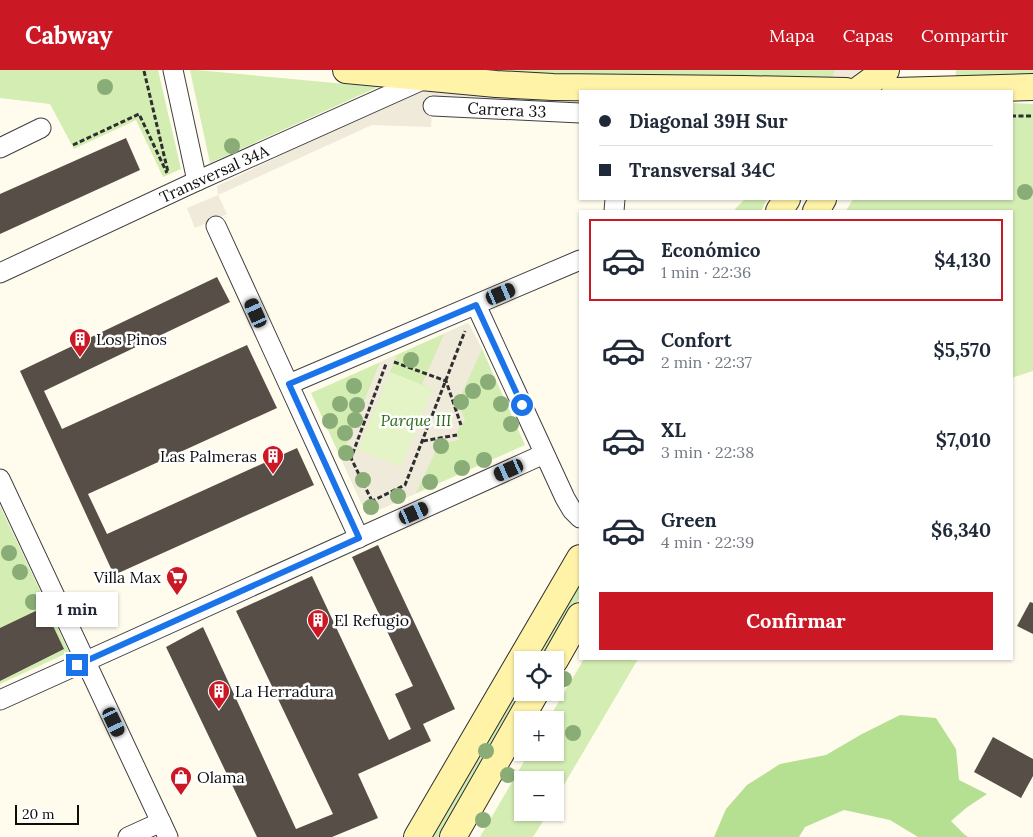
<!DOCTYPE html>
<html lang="es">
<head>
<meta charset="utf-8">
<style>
  :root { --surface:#fff; --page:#f6f6f7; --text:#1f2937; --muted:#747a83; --line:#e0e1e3; --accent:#ca1824 }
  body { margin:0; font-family:Lora,serif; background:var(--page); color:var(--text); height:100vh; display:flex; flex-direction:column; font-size:19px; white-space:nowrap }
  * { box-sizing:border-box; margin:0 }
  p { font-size:16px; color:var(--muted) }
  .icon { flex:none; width:28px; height:28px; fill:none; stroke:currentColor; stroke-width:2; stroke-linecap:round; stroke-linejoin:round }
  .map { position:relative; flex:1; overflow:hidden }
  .details { position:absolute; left:579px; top:140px; width:434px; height:450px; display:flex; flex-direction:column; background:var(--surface); border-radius:0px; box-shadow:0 1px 4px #0004 }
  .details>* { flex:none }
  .top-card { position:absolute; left:579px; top:20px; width:434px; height:110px; border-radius:0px; box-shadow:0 1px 4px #0004; display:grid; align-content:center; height:110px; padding:0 20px; background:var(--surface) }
  .controls { position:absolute; left:514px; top:581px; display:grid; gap:10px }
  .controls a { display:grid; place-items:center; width:50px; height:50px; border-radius:0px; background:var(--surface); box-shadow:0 1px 4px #0004; font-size:25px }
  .scale { position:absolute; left:15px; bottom:12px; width:64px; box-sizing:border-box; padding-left:5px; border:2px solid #0d0d0d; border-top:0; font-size:14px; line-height:18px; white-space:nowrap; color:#0d0d0d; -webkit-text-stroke:4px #fff; paint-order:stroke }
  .end { position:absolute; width:22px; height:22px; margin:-11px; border:6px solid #1a73e8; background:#fff; box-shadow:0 0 0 2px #fff }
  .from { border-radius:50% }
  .bubble { position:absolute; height:35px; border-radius:0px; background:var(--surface); box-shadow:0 1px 4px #0004; font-size:16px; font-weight:800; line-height:35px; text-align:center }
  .car { position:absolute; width:15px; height:30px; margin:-15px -8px; border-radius:6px; box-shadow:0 0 4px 1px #0007; background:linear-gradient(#222 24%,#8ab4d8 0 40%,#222 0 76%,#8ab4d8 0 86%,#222 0) }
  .top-card b { display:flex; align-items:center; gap:18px; height:48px; font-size:19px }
  .top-card b+b { border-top:1px solid var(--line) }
  .top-card i { width:12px; height:12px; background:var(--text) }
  ul { padding:9px 0 0; list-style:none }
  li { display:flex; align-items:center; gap:15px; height:82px; margin:0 10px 8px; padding:0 10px; border:2px solid transparent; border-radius:0px }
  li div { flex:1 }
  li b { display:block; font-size:19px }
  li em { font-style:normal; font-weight:800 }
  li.current { border-color:var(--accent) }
  li>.icon { width:45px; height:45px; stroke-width:1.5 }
  .action { display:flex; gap:10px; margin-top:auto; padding:10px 20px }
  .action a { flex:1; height:58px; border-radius:0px; background:var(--accent); color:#fff; font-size:20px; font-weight:800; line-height:58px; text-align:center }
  header { display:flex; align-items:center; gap:30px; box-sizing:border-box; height:70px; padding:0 25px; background:var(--accent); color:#fff }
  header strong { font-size:24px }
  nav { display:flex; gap:28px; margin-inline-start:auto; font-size:18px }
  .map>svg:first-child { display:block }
  .green { fill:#d3edb3 }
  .forest { fill:#b6e091 }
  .pitch { fill:#e5f4c6 }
  .plaza { fill:#f0eadb }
  .building { fill:#574e48 }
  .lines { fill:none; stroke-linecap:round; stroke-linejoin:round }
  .minor-casing { stroke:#404040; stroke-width:21 }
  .secondary-casing { stroke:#2f2f2f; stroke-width:28 }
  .path { stroke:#2f2f2f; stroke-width:3; stroke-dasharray:5 2.5; stroke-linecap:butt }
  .minor { stroke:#fff; stroke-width:19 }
  .secondary { stroke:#fff3a8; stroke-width:26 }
  .tree { fill:#8aac77 }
  .route { stroke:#1a73e8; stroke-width:6 }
  .labels { text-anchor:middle; stroke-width:5; stroke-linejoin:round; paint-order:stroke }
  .street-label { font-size:16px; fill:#0d0d0d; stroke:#fff }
  .poi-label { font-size:16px; fill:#0d0d0d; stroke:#fff; text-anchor:start }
  .park-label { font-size:16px; font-style:italic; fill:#2b6b17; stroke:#fff }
</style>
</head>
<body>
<header>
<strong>Cabway</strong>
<nav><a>Mapa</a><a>Capas</a><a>Compartir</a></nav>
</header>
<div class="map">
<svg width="1033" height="767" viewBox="0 0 1033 767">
  <rect width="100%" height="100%" fill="#fffbed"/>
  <g class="green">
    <polygon points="0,0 158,0 181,99 163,107 136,50 74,79 50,34 0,28"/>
    <polygon points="190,0 196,0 378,17 210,93"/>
    <polygon points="463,0 836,0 831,10 616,9"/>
    <polygon points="956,0 1033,0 1033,7 955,11"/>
    <polygon points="1011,33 1033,34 1033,301 1011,308 1011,141 846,141 853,129 1011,129"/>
    <polygon points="745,129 767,129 761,141 736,141 735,139"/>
    <polygon points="468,253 482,279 525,375 367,445 311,323"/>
    <polygon points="0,436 69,582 0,614"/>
    <polygon points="580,509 580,527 543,590 533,590"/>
    <polygon points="584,589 638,589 555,730 555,710 522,710 522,742 548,743 533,767 480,767 529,683 555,682 555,650 548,650"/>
    <polygon points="522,609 522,622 442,767 432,767"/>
  </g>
  <polygon class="forest" points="900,645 936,648 956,679 959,710 987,724 966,738 951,751 964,764 968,767 918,767 890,750 844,740 805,757 799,767 714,767 726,739 747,715 780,694 826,685 862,664"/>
  <polygon class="pitch" points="390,302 433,319 402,398 358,380"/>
  <g class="plaza">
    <polygon points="836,0 866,0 856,10 831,10"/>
    <polygon points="414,21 580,30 580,39 433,31 431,57 372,55 218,125 227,144 195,158 187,138 218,125 217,116"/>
    <polygon points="468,253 482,279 458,332 465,351 461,355 458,360 457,365 459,370 439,374 416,423 367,445 341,388 380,292 397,285 358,380 401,397 433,319 422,314 444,264"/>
  </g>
  <g class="building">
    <polygon points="126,68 140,100 0,164 0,124"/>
    <polygon points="217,207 230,232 44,321 62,359 247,275 277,338 88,424 107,464 297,378 314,415 114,505 20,301"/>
    <polygon points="378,475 455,639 423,654 431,671 358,704 378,748 332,767 257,767 166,577 203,557 296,759 333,744 236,541 312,506 389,670 411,659 395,624 413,616 352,487"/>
    <polygon points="1030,532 1033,533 1033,564 1017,556"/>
    <polygon points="44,537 64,579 0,611 0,558"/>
    <polygon points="993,667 1033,689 1033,706 1021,728 974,702"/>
  </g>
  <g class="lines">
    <g class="minor-casing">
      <g id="minor">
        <polyline points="173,0 197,111"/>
        <path id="s1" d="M 433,36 L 580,43"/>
        <polyline points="0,78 41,58"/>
        <polyline points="614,141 615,129"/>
        <polyline points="216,156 359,468"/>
        <path id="s2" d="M 0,203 L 197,111 L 427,8"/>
        <polyline points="476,235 565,428 572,440 580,448"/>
        <polyline points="289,314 580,190"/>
        <polyline points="0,409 168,767"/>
        <polyline points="0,630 544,384"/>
        <polyline points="128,767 161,752"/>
      </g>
    </g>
    <g class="secondary-casing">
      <g id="secondary">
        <polyline points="346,0 496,14 553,17 743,19 846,21"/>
        <polyline points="857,21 886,0"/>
        <polyline points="895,21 1033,17"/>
        <polyline points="779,141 787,129"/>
        <polyline points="816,141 823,129"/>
        <polyline points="555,590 580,546"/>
        <polyline points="417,767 580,488"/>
        <polyline points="453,767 536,622"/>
      </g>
    </g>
    <g class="path">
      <polyline points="144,1 168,102"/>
      <polyline points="1011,46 1033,46"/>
      <polyline points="73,75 139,44 167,103"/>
      <polyline points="394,292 446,311 461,355"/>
      <polyline points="423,371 457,365"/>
      <polyline points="372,431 351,388 386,294"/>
      <polyline points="364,435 405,415 465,261"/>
    </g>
    <use href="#minor" class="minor"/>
    <use href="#secondary" class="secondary"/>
  </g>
  <g class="tree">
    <circle cx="105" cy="17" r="8"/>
    <circle cx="232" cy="76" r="8"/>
    <circle cx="1025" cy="122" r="8"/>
    <circle cx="411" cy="290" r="8"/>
    <circle cx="488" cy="312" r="8"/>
    <circle cx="354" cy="316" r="8"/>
    <circle cx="473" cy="321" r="8"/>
    <circle cx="461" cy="332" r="8"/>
    <circle cx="340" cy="334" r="8"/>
    <circle cx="501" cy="334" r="8"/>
    <circle cx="357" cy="335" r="8"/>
    <circle cx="355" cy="350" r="8"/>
    <circle cx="330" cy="351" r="8"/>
    <circle cx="511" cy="354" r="8"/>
    <circle cx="345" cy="363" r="8"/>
    <circle cx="441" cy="376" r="8"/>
    <circle cx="346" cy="383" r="8"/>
    <circle cx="484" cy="390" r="8"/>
    <circle cx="462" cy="398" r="8"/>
    <circle cx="363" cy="410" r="8"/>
    <circle cx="430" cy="412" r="8"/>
    <circle cx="398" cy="426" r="8"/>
    <circle cx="371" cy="437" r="8"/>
    <circle cx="9" cy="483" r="8"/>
    <circle cx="20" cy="502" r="8"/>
    <circle cx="33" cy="532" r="8"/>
    <circle cx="564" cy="609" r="8"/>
    <circle cx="573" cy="663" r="8"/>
    <circle cx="486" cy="681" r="8"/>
    <circle cx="508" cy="705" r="8"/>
    <circle cx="483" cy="750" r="8"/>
  </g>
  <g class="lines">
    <polyline class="route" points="77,595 359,468 289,314 476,235 522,335"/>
  </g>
  <defs>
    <g id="building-pin" transform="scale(1.125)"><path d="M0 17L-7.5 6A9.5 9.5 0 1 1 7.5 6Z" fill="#ca1824" stroke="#fff"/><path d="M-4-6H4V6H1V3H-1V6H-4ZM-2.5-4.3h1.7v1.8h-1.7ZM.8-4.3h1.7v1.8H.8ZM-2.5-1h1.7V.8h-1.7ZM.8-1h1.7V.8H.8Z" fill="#fff"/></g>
    <g id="supermarket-pin" transform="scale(1.125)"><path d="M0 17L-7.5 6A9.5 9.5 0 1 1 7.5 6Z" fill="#ca1824" stroke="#fff"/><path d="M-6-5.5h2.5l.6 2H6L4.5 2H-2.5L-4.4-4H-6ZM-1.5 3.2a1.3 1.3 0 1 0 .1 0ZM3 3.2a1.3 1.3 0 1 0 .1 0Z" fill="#fff"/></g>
    <g id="shop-pin" transform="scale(1.125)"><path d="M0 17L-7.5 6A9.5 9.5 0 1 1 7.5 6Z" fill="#ca1824" stroke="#fff"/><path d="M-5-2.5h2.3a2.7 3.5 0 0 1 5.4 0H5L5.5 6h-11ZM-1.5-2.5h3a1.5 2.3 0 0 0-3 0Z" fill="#fff"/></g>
  </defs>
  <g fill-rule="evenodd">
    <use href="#building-pin" x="80" y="269"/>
    <use href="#building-pin" x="273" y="386"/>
    <use href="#supermarket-pin" x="177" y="507"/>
    <use href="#building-pin" x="318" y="550"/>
    <use href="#building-pin" x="219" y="621"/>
    <use href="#shop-pin" x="181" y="707"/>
  </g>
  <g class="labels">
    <g class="street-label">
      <text dy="6" stroke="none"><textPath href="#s1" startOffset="74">Carrera 33</textPath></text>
      <text dy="6" stroke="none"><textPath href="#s2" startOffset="236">Transversal 34A</textPath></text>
    </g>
    <g class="poi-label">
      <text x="96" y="275">Los Pinos</text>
      <text x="257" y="392" text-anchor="end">Las Palmeras</text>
      <text x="161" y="513" text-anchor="end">Villa Max</text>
      <text x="334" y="556">El Refugio</text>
      <text x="235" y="627">La Herradura</text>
      <text x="197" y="713">Olama</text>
    </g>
    <g class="park-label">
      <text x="416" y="356">Parque III</text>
    </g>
  </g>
</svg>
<div class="controls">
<a><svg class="icon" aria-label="locate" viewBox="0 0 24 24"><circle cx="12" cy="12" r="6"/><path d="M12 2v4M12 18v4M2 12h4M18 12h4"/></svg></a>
<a>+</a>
<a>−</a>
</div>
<div class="scale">20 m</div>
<i class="end from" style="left:522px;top:335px"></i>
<i class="end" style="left:77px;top:595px"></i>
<div class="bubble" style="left:36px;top:522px;width:82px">1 min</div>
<i class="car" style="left:501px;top:224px;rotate:67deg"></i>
<i class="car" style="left:256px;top:243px;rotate:336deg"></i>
<i class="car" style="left:509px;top:400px;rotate:246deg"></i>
<i class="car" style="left:414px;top:443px;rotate:66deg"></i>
<i class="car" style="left:114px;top:652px;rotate:155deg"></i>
<div class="top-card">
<b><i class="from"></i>Diagonal 39H Sur</b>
<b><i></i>Transversal 34C</b>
</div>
<section class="details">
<ul>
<li class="current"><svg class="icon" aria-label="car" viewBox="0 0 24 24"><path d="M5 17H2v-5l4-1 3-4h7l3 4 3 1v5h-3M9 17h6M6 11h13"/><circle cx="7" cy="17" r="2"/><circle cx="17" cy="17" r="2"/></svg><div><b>Económico</b><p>1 min · 22:36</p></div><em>$4,130</em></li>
<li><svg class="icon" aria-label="car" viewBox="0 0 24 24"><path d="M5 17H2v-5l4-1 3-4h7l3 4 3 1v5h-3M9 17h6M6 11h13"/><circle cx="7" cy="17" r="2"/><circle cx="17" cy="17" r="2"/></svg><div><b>Confort</b><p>2 min · 22:37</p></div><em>$5,570</em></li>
<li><svg class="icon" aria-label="car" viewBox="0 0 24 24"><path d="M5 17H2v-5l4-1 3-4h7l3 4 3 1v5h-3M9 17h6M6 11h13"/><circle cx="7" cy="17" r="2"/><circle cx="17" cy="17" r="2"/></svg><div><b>XL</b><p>3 min · 22:38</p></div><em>$7,010</em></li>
<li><svg class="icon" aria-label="car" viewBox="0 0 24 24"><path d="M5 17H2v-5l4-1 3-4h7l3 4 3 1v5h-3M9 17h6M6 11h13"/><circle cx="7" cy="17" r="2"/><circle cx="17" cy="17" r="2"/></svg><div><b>Green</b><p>4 min · 22:39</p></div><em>$6,340</em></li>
</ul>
<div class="action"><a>Confirmar</a></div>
</section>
</div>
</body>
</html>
